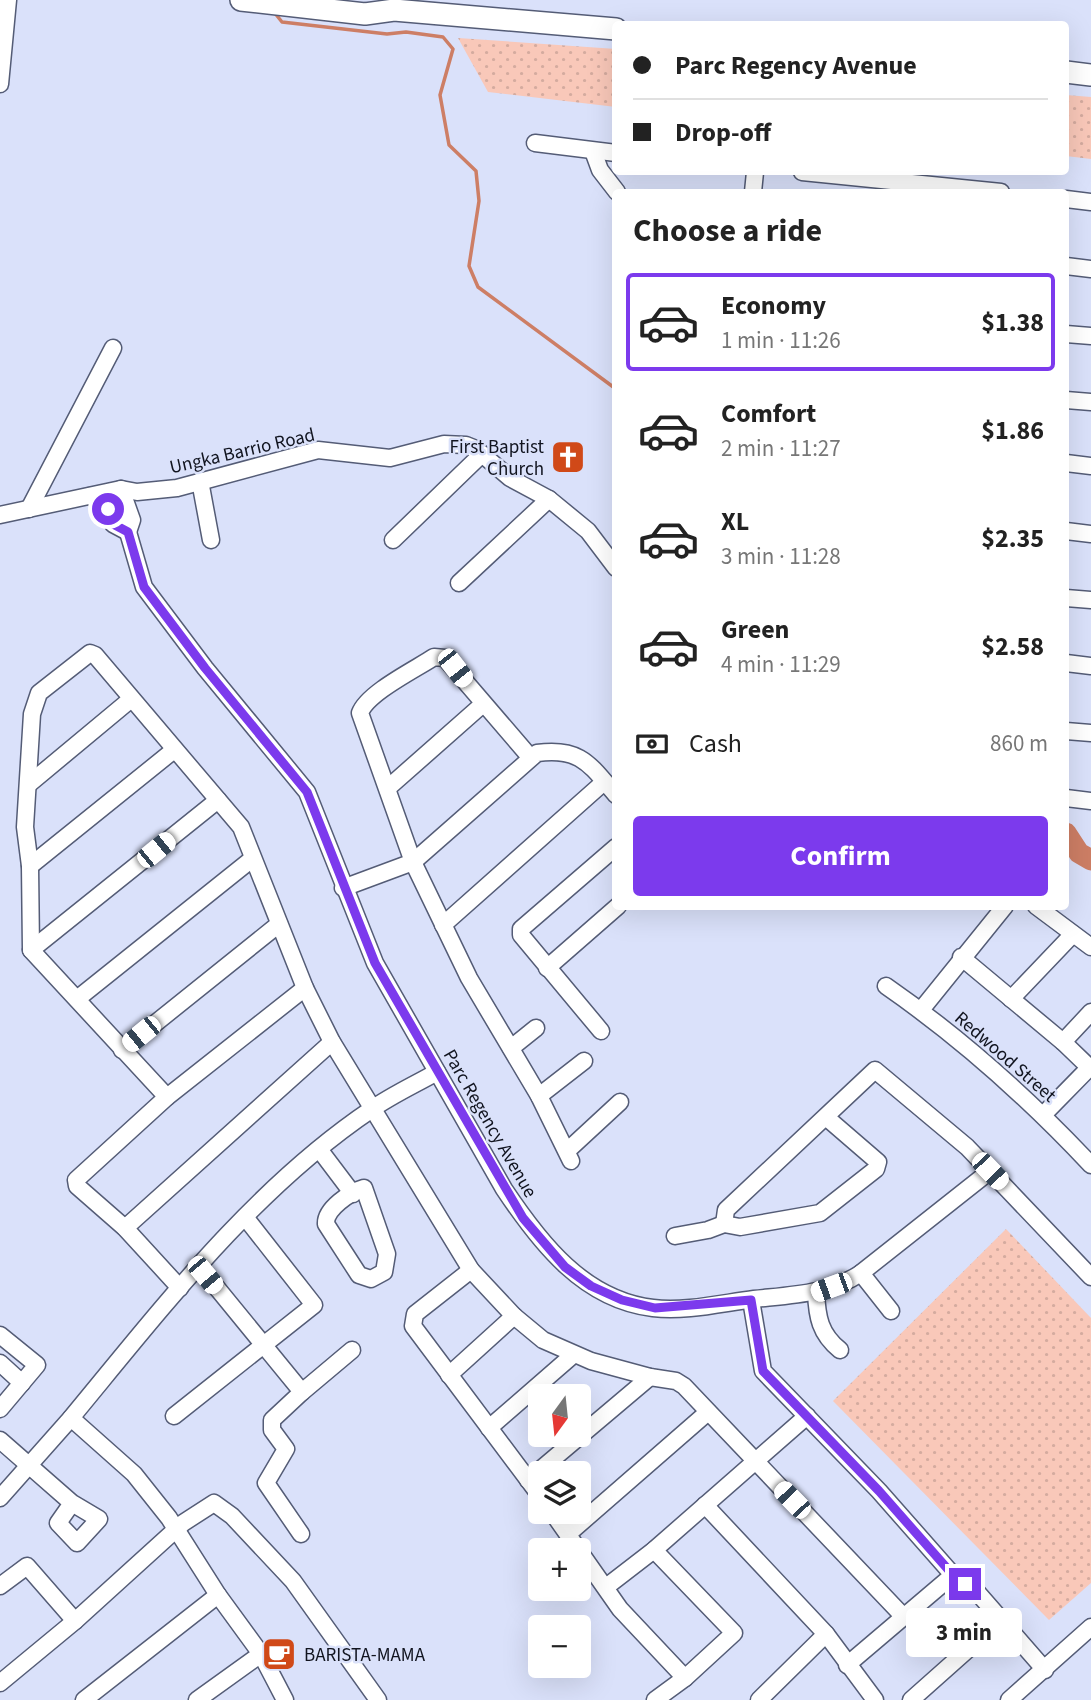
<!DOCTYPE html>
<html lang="en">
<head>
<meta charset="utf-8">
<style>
  :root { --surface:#fff; --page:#f6f6f6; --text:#222; --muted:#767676; --line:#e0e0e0; --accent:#7c3aed }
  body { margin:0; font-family:"Source Sans 3",sans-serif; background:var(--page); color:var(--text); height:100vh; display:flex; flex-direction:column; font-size:26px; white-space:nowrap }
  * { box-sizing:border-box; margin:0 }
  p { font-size:23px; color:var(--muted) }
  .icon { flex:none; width:38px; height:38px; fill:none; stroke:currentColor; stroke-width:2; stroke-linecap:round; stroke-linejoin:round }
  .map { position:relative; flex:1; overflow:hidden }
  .sheet { position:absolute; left:612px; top:189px; width:457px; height:721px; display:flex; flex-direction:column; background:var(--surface); border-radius:7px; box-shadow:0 7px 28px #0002 }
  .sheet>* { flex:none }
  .banner { position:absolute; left:612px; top:21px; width:457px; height:154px; border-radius:7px; box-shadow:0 7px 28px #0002; display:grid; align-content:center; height:154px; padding:0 21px; background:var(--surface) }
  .needle { width:46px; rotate:195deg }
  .buttons { position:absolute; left:528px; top:1384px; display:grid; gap:14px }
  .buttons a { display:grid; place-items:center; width:63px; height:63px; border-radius:7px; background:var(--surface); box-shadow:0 7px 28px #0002; font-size:35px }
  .end { position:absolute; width:32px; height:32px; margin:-16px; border:9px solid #7c3aed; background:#fff; box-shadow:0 0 0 4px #fff }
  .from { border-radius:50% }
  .bubble { position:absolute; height:49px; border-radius:7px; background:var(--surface); box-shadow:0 7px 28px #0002; font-size:23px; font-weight:700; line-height:49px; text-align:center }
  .car { position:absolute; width:21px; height:42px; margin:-21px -10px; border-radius:9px; box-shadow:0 0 5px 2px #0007; background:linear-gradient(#fff 24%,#345 0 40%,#fff 0 76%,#345 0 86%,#fff 0) }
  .banner b { display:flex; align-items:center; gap:24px; height:66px; font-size:26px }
  .banner b+b { border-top:2px solid var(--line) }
  .banner i { width:18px; height:18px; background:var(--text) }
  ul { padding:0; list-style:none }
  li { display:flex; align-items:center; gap:21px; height:98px; margin:0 14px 10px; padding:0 7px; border:4px solid transparent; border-radius:7px }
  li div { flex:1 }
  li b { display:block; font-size:26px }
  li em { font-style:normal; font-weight:700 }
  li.current { border-color:var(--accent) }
  li>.icon { width:63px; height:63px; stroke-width:1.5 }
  h2 { padding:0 21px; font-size:32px; line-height:84px }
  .pay { display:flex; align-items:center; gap:18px; height:77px; padding:0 21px; font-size:26px }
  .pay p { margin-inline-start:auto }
  .cta { display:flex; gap:14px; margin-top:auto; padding:14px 21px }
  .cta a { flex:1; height:80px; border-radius:7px; background:var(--accent); color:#fff; font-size:28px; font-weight:700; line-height:80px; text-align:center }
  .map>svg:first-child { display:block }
  .grass { fill:url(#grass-dots) }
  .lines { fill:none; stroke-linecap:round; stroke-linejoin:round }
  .stream { stroke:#cd7e65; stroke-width:3.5 }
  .river { stroke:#cd7e65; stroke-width:21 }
  .minor-casing { stroke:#545c76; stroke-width:19 }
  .major-casing { stroke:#545c76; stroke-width:24 }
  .minor { stroke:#fff; stroke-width:16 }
  .major { stroke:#fff; stroke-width:21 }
  .route { stroke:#7c3aed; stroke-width:9 }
  .labels { text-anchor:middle; stroke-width:5; stroke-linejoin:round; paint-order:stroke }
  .poi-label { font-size:19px; fill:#11141f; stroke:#dae1fa; text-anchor:end }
  .street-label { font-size:19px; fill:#11141f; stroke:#dae1fa }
</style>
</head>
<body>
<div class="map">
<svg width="1091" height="1700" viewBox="0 0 1091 1700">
  <defs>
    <pattern id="grass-dots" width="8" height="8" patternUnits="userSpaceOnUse" patternTransform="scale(1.75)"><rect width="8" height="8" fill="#f9c8b9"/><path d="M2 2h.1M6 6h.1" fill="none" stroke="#d4ab9f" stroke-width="1.8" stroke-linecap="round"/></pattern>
  </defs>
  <rect width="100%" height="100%" fill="#dae1fa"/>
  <g class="grass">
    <polygon points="458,38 616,49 616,107 488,92"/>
    <polygon points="1066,95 1091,97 1091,159 1066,156"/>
    <polygon points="1006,1229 1091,1318 1091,1583 1049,1620 833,1401"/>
  </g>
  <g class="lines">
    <polyline class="stream" points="274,12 282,22 387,34 406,32 443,37 453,49 440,95 449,145 476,171 479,201 469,266 478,287 616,389"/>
    <polyline class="river" points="1066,833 1079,853 1091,860"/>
    <g class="minor-casing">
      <g id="minor">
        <polyline points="0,84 8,0"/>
        <polyline points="535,143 616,153"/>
        <polyline points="593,151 600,170 617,192"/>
        <polyline points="802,172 1001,192"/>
        <polyline points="753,192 755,172"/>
        <polyline points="1066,199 1091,202"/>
        <polyline points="1066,266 1091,269"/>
        <polyline points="1066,334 1091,336"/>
        <polyline points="1066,400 1091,402"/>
        <polyline points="1066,463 1091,466"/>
        <polyline points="200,481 211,540"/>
        <polyline points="121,489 132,520 128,532"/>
        <polyline points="90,496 107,504 113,524 128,532"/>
        <polyline points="29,509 113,348"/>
        <polyline points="0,515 121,489 137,492 177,488 318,450 390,458 444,444 466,445 476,449 510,478 549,499 588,531 616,568"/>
        <polyline points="1066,531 1091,534"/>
        <path d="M 128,532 L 144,587 L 205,668 L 307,792 L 375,963 L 504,1189 C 540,1243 584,1300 653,1308 C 685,1312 722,1303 754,1299 C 791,1295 830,1294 861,1273 L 990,1171 L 1091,1277"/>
        <polyline points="393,540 482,454"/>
        <polyline points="459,583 549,499"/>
        <polyline points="1066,598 1091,600"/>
        <polyline points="1066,663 1091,666"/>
        <polyline points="1066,731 1091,733"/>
        <path d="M 530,757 L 445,658 L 434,657 C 416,669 367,693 360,713 L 413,862 L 469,978 L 539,1096 L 571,1161"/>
        <polyline points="29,784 130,700"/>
        <polyline points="389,787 483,704"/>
        <polyline points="1066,798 1091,801"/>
        <polyline points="30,866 174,750"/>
        <path d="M 343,888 L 413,862 L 537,753 C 581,747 590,765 616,795"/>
        <polyline points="1036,906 1091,947"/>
        <polyline points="443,925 604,782"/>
        <polyline points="31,950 218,800"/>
        <polyline points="961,957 1063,1042 1091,1069"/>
        <polyline points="547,968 618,906"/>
        <path d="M 886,986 C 961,1038 1029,1099 1091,1165"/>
        <polyline points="77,999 252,859"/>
        <polyline points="1011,999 1073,934"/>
        <polyline points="921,1010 1005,906"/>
        <polyline points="601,1031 521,935 521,929 616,847"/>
        <polyline points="1063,1042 1091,1012"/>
        <polyline points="511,1048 536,1028"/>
        <polyline points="122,1050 279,924"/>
        <polyline points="539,1096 584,1061"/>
        <polyline points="167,1097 31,950 30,866 25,827 32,714 39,693 90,653 95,655 241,827 305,988 332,1042 471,1270 514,1316 543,1340 591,1361 650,1377 676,1381 684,1386 903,1616"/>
        <polyline points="1043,1115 1089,1068"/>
        <polyline points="319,1149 353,1194"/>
        <polyline points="567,1151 620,1102"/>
        <path d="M 364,1188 L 387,1254 L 384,1272 L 371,1279 L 359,1275 L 326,1224 C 325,1209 350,1192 364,1188 Z"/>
        <polyline points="724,1224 726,1210 875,1070 967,1147 990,1171"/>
        <polyline points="125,1228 332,1042"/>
        <polyline points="675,1236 708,1230 724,1224 740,1227 820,1213 876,1169 878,1162 827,1118"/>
        <polyline points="199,1266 302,1392 272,1420 272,1430 286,1449 266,1483 301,1534"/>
        <polyline points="471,1270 415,1314 413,1326 541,1497"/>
        <polyline points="861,1273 891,1311"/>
        <polyline points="180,1288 125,1228 77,1186 76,1180 167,1097 305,988"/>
        <path d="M 816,1292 C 817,1317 820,1334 840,1350"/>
        <polyline points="751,1300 763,1371 879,1491 953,1575 977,1592 1045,1670"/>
        <polyline points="0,1335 37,1365 0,1409"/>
        <polyline points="0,1363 22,1383"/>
        <polyline points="449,1375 514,1316"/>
        <polyline points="302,1392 352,1350"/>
        <polyline points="174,1416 314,1305 245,1217"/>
        <polyline points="489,1428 573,1355"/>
        <polyline points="0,1440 72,1503 99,1519 77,1543 58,1523 72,1503"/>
        <polyline points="528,1480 650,1377"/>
        <polyline points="0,1498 71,1418"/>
        <polyline points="705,1505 826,1634 875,1700"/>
        <polyline points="552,1512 620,1609 685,1678"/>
        <polyline points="568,1534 708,1412"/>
        <polyline points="654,1550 734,1633 685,1678 655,1700"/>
        <polyline points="0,1586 27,1566 75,1621"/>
        <polyline points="606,1587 654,1550 807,1416"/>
        <polyline points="847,1665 953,1575"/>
        <polyline points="0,1683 75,1621 183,1523 214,1503 232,1516 293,1581 378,1700"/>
        <polyline points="84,1700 218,1595"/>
        <polyline points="197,1700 261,1654"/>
        <path d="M 285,1700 L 261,1654 L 218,1595 L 169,1518 L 134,1474 L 71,1418 C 162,1308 253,1189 372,1109 C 392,1095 416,1084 437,1072"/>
        <polyline points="759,1700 826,1634"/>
        <polyline points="911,1700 1001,1620"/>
        <polyline points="1009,1700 1091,1627"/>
      </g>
    </g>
    <g class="major-casing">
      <g id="major">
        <polyline points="241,0 365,14 394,10 616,29"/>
        <polyline points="1066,72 1091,75"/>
      </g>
    </g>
    <use href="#minor" class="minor"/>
    <use href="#major" class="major"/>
  </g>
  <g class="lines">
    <polyline class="route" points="108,509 113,524 128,532 144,587 205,668 307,792 375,963 523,1218 565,1267 591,1286 622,1300 655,1308 751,1300 763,1371 879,1491 953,1575 965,1584"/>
  </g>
  <defs>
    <g id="church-square" transform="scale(1.75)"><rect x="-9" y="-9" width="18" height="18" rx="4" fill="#d04918" stroke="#dae1fa"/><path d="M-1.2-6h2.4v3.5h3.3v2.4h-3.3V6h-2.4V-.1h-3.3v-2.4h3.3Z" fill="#fff"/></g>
    <g id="cafe-square" transform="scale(1.75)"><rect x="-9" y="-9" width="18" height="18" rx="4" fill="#d04918" stroke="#dae1fa"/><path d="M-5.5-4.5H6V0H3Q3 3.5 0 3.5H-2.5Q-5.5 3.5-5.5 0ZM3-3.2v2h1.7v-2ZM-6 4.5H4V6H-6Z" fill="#fff"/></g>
  </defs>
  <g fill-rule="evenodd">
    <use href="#church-square" x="568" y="457"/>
    <use href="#cafe-square" x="279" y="1654"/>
  </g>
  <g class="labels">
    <g class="poi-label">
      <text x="544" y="453">First Baptist<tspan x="544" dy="22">Church</tspan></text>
      <text x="304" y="1661" text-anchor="start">BARISTA-MAMA</text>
    </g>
    <g class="street-label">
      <text transform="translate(242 450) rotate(-13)" y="7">Ungka Barrio Road</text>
      <text transform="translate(1006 1056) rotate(41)" y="7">Redwood Street</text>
      <text transform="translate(491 1123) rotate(60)" y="7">Parc Regency Avenue</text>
    </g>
  </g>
</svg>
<div class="buttons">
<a><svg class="needle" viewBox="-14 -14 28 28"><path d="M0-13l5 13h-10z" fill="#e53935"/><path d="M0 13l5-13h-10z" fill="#767676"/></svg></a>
<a><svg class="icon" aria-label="layers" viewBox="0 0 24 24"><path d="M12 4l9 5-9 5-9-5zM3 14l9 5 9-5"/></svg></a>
<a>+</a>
<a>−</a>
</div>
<i class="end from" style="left:108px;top:509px"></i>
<i class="end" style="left:965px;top:1584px"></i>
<div class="bubble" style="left:906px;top:1608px;width:116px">3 min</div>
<i class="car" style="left:455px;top:668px;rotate:142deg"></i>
<i class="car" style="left:156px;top:850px;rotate:51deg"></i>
<i class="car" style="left:141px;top:1034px;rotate:231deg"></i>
<i class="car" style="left:990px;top:1171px;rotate:136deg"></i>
<i class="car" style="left:205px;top:1275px;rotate:140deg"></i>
<i class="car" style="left:831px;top:1287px;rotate:250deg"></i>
<i class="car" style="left:792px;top:1500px;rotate:316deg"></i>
<div class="banner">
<b><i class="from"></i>Parc Regency Avenue</b>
<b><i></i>Drop-off</b>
</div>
<section class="sheet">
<h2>Choose a ride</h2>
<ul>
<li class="current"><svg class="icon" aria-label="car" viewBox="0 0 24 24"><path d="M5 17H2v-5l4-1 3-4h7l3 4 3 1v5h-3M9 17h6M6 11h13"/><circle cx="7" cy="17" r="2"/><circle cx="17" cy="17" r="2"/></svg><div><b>Economy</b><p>1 min · 11:26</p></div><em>$1.38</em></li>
<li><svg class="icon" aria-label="car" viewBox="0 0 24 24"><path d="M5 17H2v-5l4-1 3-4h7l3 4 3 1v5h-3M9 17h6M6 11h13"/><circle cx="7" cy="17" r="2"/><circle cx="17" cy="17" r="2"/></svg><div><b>Comfort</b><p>2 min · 11:27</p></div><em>$1.86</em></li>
<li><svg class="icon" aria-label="car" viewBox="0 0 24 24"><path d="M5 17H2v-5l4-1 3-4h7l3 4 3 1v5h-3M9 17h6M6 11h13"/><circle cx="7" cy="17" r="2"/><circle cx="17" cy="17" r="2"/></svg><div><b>XL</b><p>3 min · 11:28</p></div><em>$2.35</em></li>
<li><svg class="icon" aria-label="car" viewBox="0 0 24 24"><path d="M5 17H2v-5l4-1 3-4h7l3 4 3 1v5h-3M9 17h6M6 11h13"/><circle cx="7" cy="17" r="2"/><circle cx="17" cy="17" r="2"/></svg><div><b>Green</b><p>4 min · 11:29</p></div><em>$2.58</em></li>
</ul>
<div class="pay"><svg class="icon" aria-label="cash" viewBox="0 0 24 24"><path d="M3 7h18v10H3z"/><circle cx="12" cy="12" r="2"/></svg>Cash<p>860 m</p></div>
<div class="cta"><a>Confirm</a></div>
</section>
</div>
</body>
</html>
